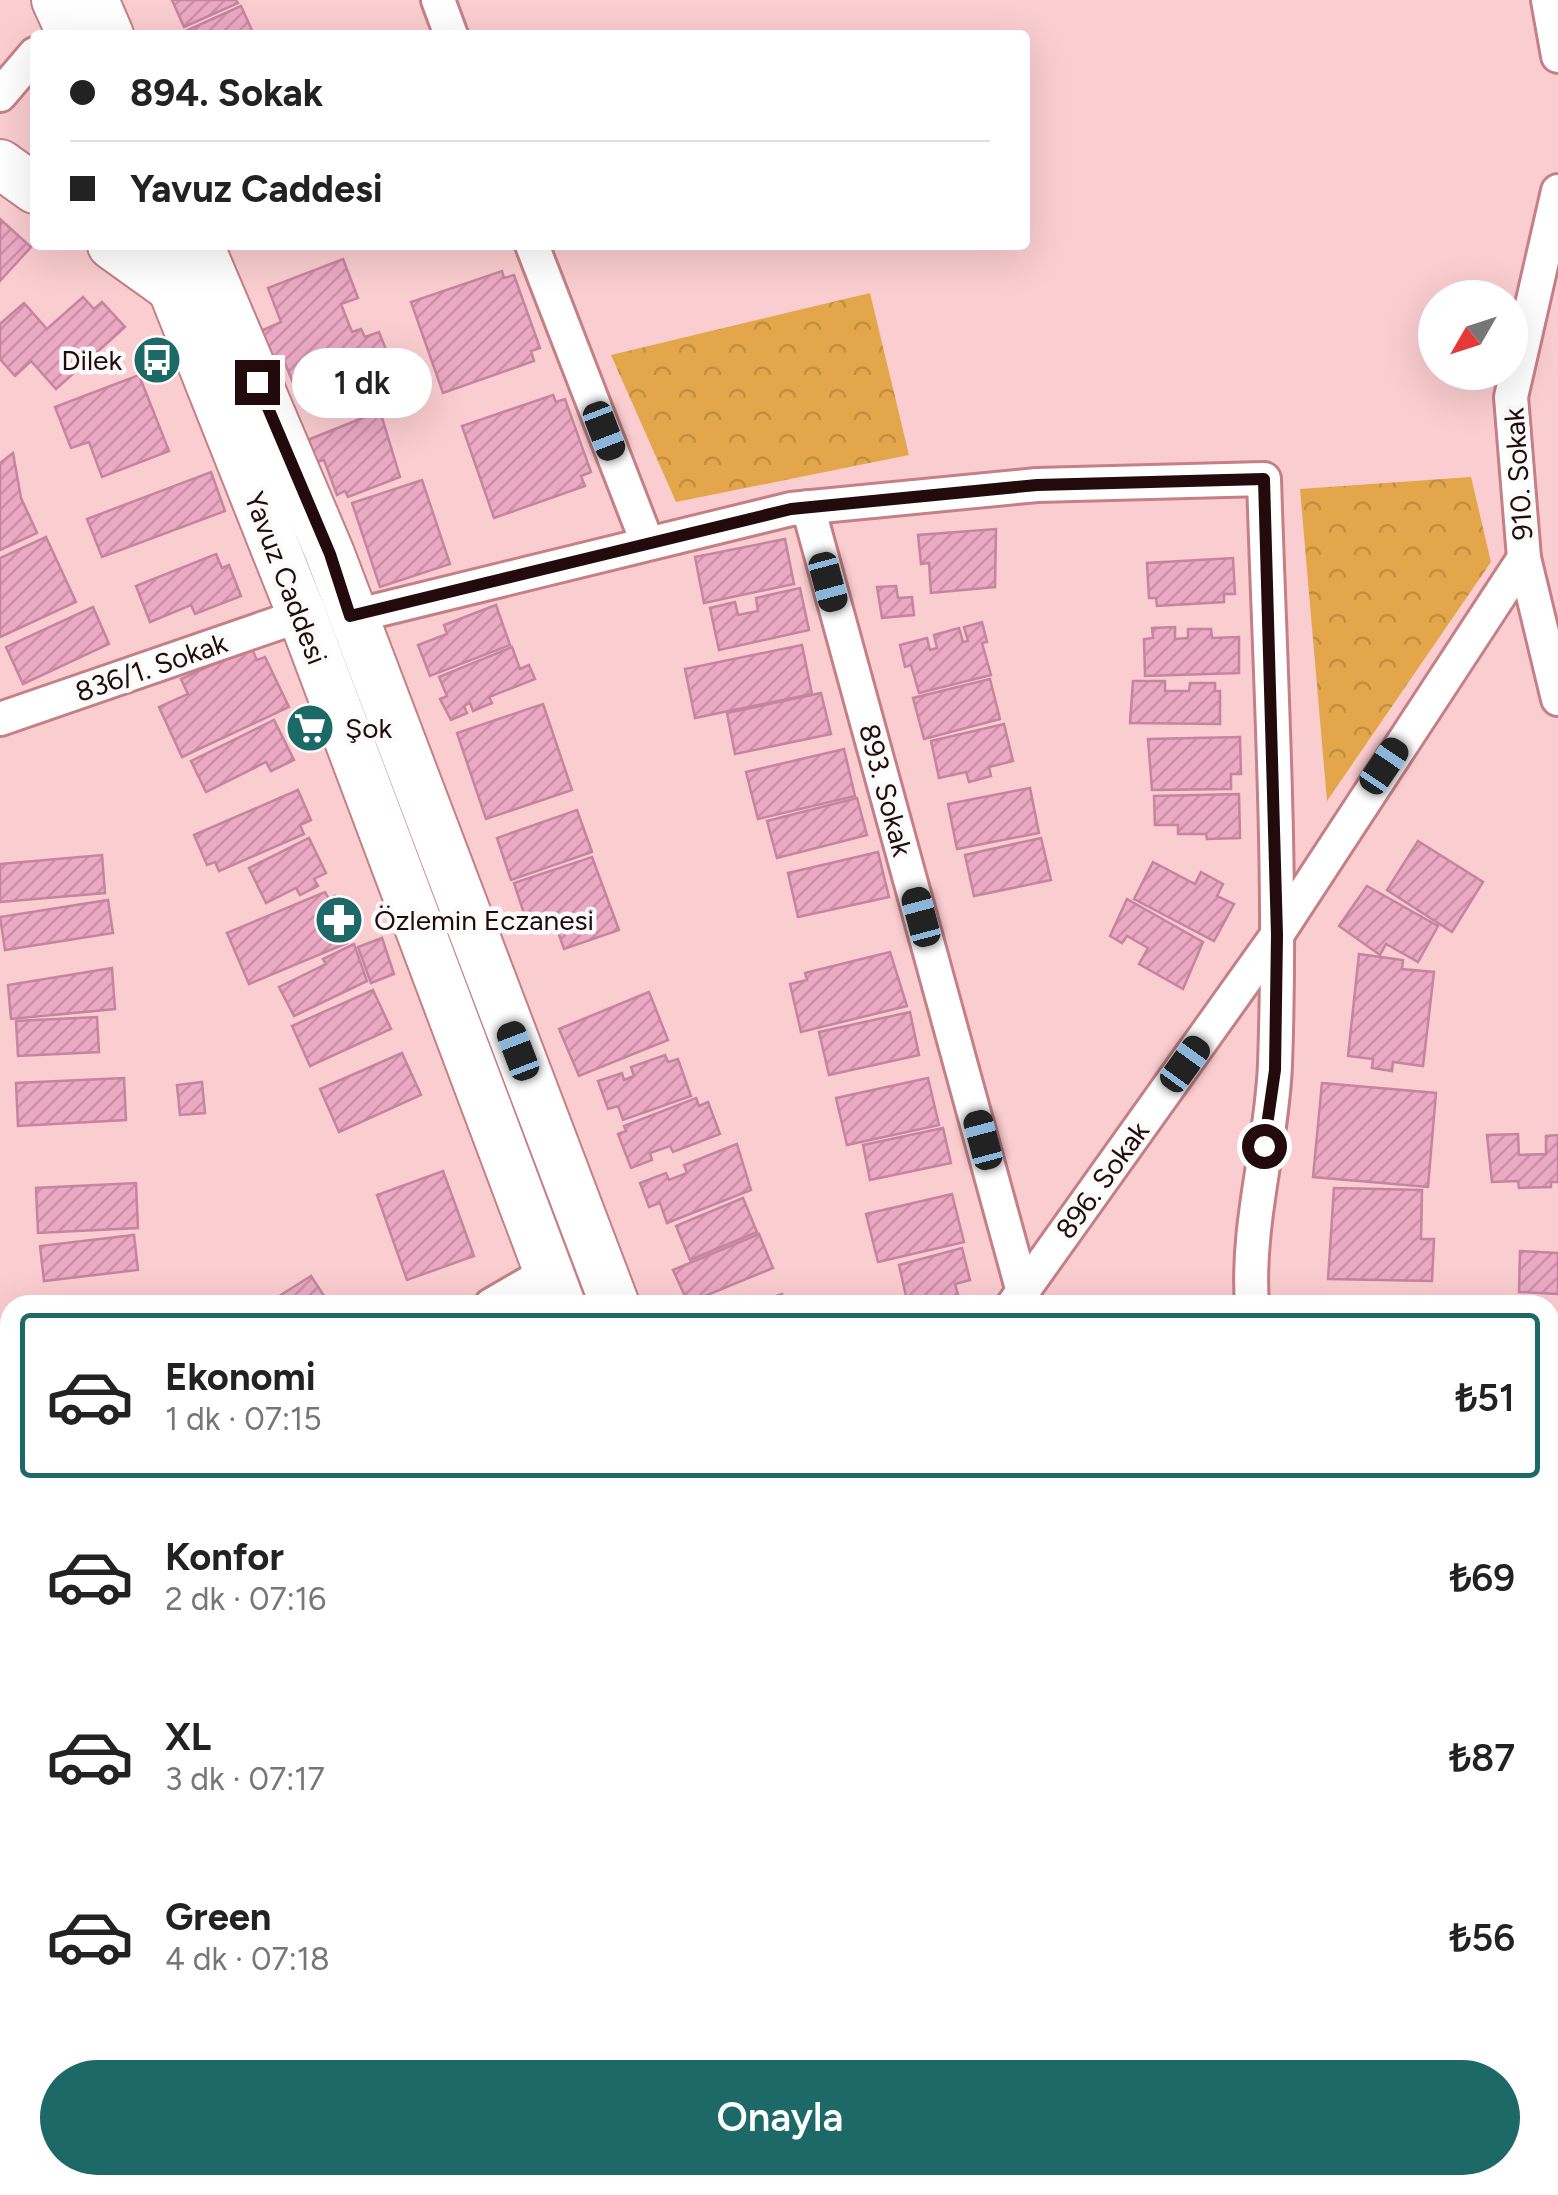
<!DOCTYPE html>
<html lang="tr">
<head>
<meta charset="utf-8">
<style>
  :root { --surface:#fff; --page:#f6f6f6; --text:#222; --muted:#767676; --line:#e0e0e0; --accent:#1c6968 }
  body { margin:0; font-family:Figtree,sans-serif; background:var(--page); color:var(--text); height:100vh; display:flex; flex-direction:column; font-size:38px; white-space:nowrap }
  * { box-sizing:border-box; margin:0 }
  p { font-size:32px; color:var(--muted) }
  .icon { flex:none; width:55px; height:55px; fill:none; stroke:currentColor; stroke-width:2; stroke-linecap:round; stroke-linejoin:round }
  .map { position:relative; flex:1; overflow:hidden }
  .drawer { position:absolute; left:0px; top:1295px; width:1560px; height:900px; display:flex; flex-direction:column; background:var(--surface); border-radius:30px 30px 0 0; box-shadow:0 10px 40px #0002 }
  .drawer>* { flex:none }
  .top-card { position:absolute; left:30px; top:30px; width:1000px; height:220px; border-radius:10px; box-shadow:0 10px 40px #0002; display:grid; align-content:center; height:220px; padding:0 40px; background:var(--surface) }
  .needle { width:65px; rotate:231deg }
  .buttons { position:absolute; left:1418px; top:280px; display:grid; gap:20px }
  .buttons a { display:grid; place-items:center; width:110px; height:110px; border-radius:50%; background:var(--surface); box-shadow:0 10px 40px #0002; font-size:50px }
  .end { position:absolute; width:45px; height:45px; margin:-22px; border:12px solid #230a0d; background:#fff; box-shadow:0 0 0 5px #fff }
  .from { border-radius:50% }
  .bubble { position:absolute; height:70px; border-radius:35px; background:var(--surface); box-shadow:0 10px 40px #0002; font-size:32px; font-weight:600; line-height:70px; text-align:center }
  .car { position:absolute; width:30px; height:60px; margin:-30px -15px; border-radius:12px; box-shadow:0 0 8px 2px #0007; background:linear-gradient(#222 24%,#8ab4d8 0 40%,#222 0 76%,#8ab4d8 0 86%,#222 0) }
  .top-card b { display:flex; align-items:center; gap:35px; height:95px; font-size:38px }
  .top-card b+b { border-top:2px solid var(--line) }
  .top-card i { width:25px; height:25px; background:var(--text) }
  ul { padding:18px 0 0; list-style:none }
  li { display:flex; align-items:center; gap:30px; height:165px; margin:0 20px 15px; padding:0 20px; border:5px solid transparent; border-radius:10px }
  li div { flex:1 }
  li b { display:block; font-size:38px }
  li em { font-style:normal; font-weight:600 }
  li.current { border-color:var(--accent) }
  li>.icon { width:90px; height:90px; stroke-width:1.5 }
  .action { display:flex; gap:20px; margin-top:auto; padding:20px 40px }
  .action a { flex:1; height:115px; border-radius:60px; background:var(--accent); color:#fff; font-size:40px; font-weight:600; line-height:115px; text-align:center }
  .map>svg:first-child { display:block }
  .park { fill:url(#park-crowns) }
  .building { fill:url(#building-hatch); stroke:#c6859f; stroke-width:2.5 }
  .lines { fill:none; stroke-linecap:round; stroke-linejoin:round }
  .minor-casing { stroke:#c58086; stroke-width:38 }
  .secondary-casing { stroke:#c58086; stroke-width:52 }
  .minor { stroke:#fff; stroke-width:32 }
  .secondary { stroke:#fff; stroke-width:48 }
  .route { stroke:#230a0d; stroke-width:12 }
  .labels { text-anchor:middle; stroke-width:9; stroke-linejoin:round; paint-order:stroke }
  .poi-label { font-size:28px; fill:#230a0d; stroke:#fbfbfb; text-anchor:start }
  .street-label { font-size:28px; fill:#230a0d; stroke:#fbfbfb }
</style>
</head>
<body>
<div class="map">
<svg width="1558" height="2195" viewBox="0 0 1558 2195">
  <defs>
    <pattern id="park-crowns" width="20" height="18" patternUnits="userSpaceOnUse" patternTransform="scale(2.5)"><rect width="20" height="18" fill="#e4a64b"/><path d="M2 6a3 3 0 1 1 6 0M12 15a3 3 0 1 1 6 0" fill="none" stroke="#c38e40"/></pattern>
    <pattern id="building-hatch" width="6" height="6" patternUnits="userSpaceOnUse" patternTransform="scale(2.5)"><rect width="6" height="6" fill="#eca9c3"/><path d="M-1 1l2-2M0 6l6-6M5 7l2-2" fill="none" stroke="#ca90a6"/></pattern>
  </defs>
  <rect width="100%" height="100%" fill="#facdd0"/>
  <g class="park">
    <polygon points="870,293 909,455 676,502 611,355"/>
    <polygon points="1471,477 1491,562 1327,801 1300,489"/>
  </g>
  <g class="building">
    <polygon points="172,0 236,0 238,3 184,27"/>
    <polygon points="241,6 254,35 177,35"/>
    <polygon points="0,219 31,247 0,281"/>
    <polygon points="343,259 358,298 341,304 352,332 361,329 365,337 379,332 389,357 297,393 285,363 276,367 261,331 281,322 268,288"/>
    <polygon points="502,271 504,278 514,275 540,348 531,351 534,361 443,393 411,302"/>
    <polygon points="83,297 94,309 102,302 125,327 56,389 31,361 15,376 0,359 0,324 24,303 47,329"/>
    <polygon points="139,375 169,451 102,477 89,442 71,448 55,407"/>
    <polygon points="553,395 556,402 565,399 591,472 581,476 585,486 494,518 462,426"/>
    <polygon points="380,411 400,477 348,497 345,491 337,495 324,460 314,463 305,441"/>
    <polygon points="13,453 21,498 37,533 0,550 0,463"/>
    <polygon points="211,472 225,511 102,557 87,519"/>
    <polygon points="422,480 450,564 380,587 352,503"/>
    <polygon points="996,529 995,587 931,593 929,563 921,564 918,535"/>
    <polygon points="46,537 76,602 0,637 0,558"/>
    <polygon points="785,539 794,584 704,603 695,557"/>
    <polygon points="216,554 222,568 229,565 241,596 195,614 191,605 150,622 136,586"/>
    <polygon points="1233,558 1235,594 1224,594 1224,602 1157,606 1156,598 1149,598 1147,563"/>
    <polygon points="896,586 898,598 912,597 914,615 882,618 877,587"/>
    <polygon points="800,588 809,630 719,650 710,608 735,602 738,615 758,611 756,598"/>
    <polygon points="496,605 510,645 430,676 418,645 447,634 444,625"/>
    <polygon points="93,607 109,644 23,684 6,647"/>
    <polygon points="982,622 987,642 982,643 991,675 919,693 911,665 905,667 900,645 927,638 930,650 937,648 934,635 959,628 963,642 968,641 964,627"/>
    <polygon points="1175,627 1175,639 1188,638 1188,629 1211,629 1212,638 1239,637 1239,673 1145,676 1144,639 1153,638 1152,628"/>
    <polygon points="802,645 812,694 695,718 685,669"/>
    <polygon points="251,647 257,660 265,657 289,707 182,757 159,707 188,694 181,679"/>
    <polygon points="512,647 520,669 529,665 535,679 489,697 492,703 473,711 470,703 464,706 467,713 451,720 440,699 447,696 439,677"/>
    <polygon points="990,679 1000,719 924,739 913,698"/>
    <polygon points="1133,681 1165,681 1165,691 1189,691 1190,683 1215,683 1215,691 1220,691 1220,724 1130,723"/>
    <polygon points="821,693 831,734 735,754 727,713"/>
    <polygon points="543,704 572,790 486,819 457,733"/>
    <polygon points="274,720 294,760 271,771 266,762 206,792 191,761"/>
    <polygon points="1004,724 1013,761 989,767 991,776 969,782 966,772 939,778 931,741"/>
    <polygon points="1240,737 1241,774 1231,774 1231,789 1152,790 1148,739"/>
    <polygon points="844,749 855,796 758,819 746,772"/>
    <polygon points="1030,788 1039,833 957,849 948,804"/>
    <polygon points="298,790 311,820 300,825 304,834 219,871 215,862 207,865 194,835"/>
    <polygon points="1239,794 1240,838 1207,839 1206,834 1178,834 1178,825 1155,825 1154,796"/>
    <polygon points="857,798 867,835 777,858 767,821"/>
    <polygon points="577,810 592,852 511,880 497,838"/>
    <polygon points="309,838 326,873 314,879 318,886 300,895 296,888 266,903 249,868"/>
    <polygon points="1041,838 1051,880 974,896 965,855"/>
    <polygon points="1418,841 1483,882 1452,932 1387,890"/>
    <polygon points="878,852 889,897 798,917 788,873"/>
    <polygon points="102,855 105,893 0,902 0,864"/>
    <polygon points="592,857 619,930 564,949 552,915 527,923 514,883"/>
    <polygon points="1153,862 1195,884 1201,872 1223,884 1217,896 1234,904 1214,941 1134,899"/>
    <polygon points="1367,886 1438,926 1418,962 1386,944 1380,955 1339,926"/>
    <polygon points="325,892 329,899 335,896 348,928 342,931 347,943 249,984 227,933"/>
    <polygon points="1127,899 1203,942 1183,989 1139,964 1148,948 1127,936 1122,943 1110,936"/>
    <polygon points="108,900 113,933 5,950 0,917"/>
    <polygon points="382,938 394,974 371,983 358,947"/>
    <polygon points="354,944 367,981 294,1016 279,987 326,964 323,959"/>
    <polygon points="890,952 907,1006 801,1032 790,984 807,980 805,973"/>
    <polygon points="1359,954 1403,960 1402,969 1434,972 1423,1066 1393,1062 1392,1071 1372,1068 1373,1059 1348,1056"/>
    <polygon points="112,968 115,1009 11,1019 8,985"/>
    <polygon points="373,990 391,1029 310,1066 292,1026"/>
    <polygon points="649,992 668,1040 579,1076 559,1029"/>
    <polygon points="910,1012 919,1055 829,1075 819,1032"/>
    <polygon points="97,1017 99,1052 18,1056 16,1021"/>
    <polygon points="402,1053 421,1095 339,1132 320,1089"/>
    <polygon points="665,1055 668,1062 678,1059 691,1096 623,1120 618,1106 608,1109 598,1081 622,1073 624,1080 634,1076 631,1067"/>
    <polygon points="124,1078 126,1120 18,1126 16,1083"/>
    <polygon points="928,1078 939,1125 847,1145 836,1098"/>
    <polygon points="202,1082 205,1113 180,1115 177,1085"/>
    <polygon points="1322,1083 1436,1093 1428,1187 1313,1177"/>
    <polygon points="696,1098 699,1106 708,1102 720,1134 673,1152 670,1146 650,1153 652,1160 631,1168 618,1134 626,1131 624,1126"/>
    <polygon points="943,1128 951,1163 870,1180 863,1145"/>
    <polygon points="1518,1134 1519,1155 1546,1154 1546,1136 1558,1135 1558,1182 1551,1182 1551,1187 1519,1188 1518,1181 1492,1182 1487,1135"/>
    <polygon points="737,1144 751,1190 667,1223 660,1203 649,1207 640,1183 666,1173 669,1180 687,1173 684,1165"/>
    <polygon points="443,1171 474,1256 407,1280 377,1195"/>
    <polygon points="136,1183 138,1228 38,1233 36,1188"/>
    <polygon points="1334,1188 1422,1190 1421,1239 1434,1239 1432,1281 1328,1279"/>
    <polygon points="952,1194 964,1242 878,1262 866,1214"/>
    <polygon points="743,1198 757,1232 690,1260 676,1226"/>
    <polygon points="759,1234 773,1268 688,1303 673,1270"/>
    <polygon points="134,1235 138,1270 44,1281 40,1246"/>
    <polygon points="962,1248 970,1280 955,1284 961,1305 908,1305 899,1265"/>
    <polygon points="1520,1251 1558,1253 1558,1294 1519,1292"/>
    <polygon points="311,1276 330,1305 265,1305"/>
    <polygon points="782,1294 785,1305 763,1305 762,1300"/>
    <polygon points="1429,1297 1429,1305 1344,1305 1344,1301"/>
    <polygon points="1550,1314 1558,1315 1558,1361 1550,1360"/>
    <polygon points="1550,1375 1558,1375 1558,1415 1550,1414"/>
    <polygon points="171,2185 231,2185 235,2195 176,2195"/>
    <polygon points="578,2185 725,2185 701,2195 582,2195"/>
    <polygon points="1403,2185 1485,2185 1486,2195 1404,2195"/>
  </g>
  <g class="lines">
    <g class="minor-casing">
      <g id="minor">
        <polyline points="438,0 451,35"/>
        <polyline points="1548,0 1558,56"/>
        <polyline points="0,95 35,54"/>
        <polyline points="1558,191 1511,397 1524,558 1558,699"/>
        <polyline points="532,245 647,542"/>
        <polyline points="808,507 1026,1303"/>
        <path d="M 350,617 L 791,509 L 1037,485 L 1264,479 C 1270,674 1282,869 1275,1064 C 1272,1145 1246,1223 1252,1305"/>
        <polyline points="0,719 302,615"/>
        <polyline points="491,1305 548,1272"/>
        <polyline points="1013,1305 1277,935 1524,558"/>
        <polyline points="1550,1460 1558,1458"/>
        <polyline points="0,1501 10,1498"/>
        <polyline points="0,1544 10,1649"/>
        <polyline points="1550,2120 1558,2120"/>
        <polyline points="0,2150 10,2142"/>
        <polyline points="74,2185 76,2195"/>
        <polyline points="1327,2185 1328,2195"/>
      </g>
    </g>
    <g class="secondary-casing">
      <g id="secondary">
        <polyline points="56,0 72,35"/>
        <polyline points="94,0 109,35"/>
        <polyline points="0,164 35,189"/>
        <polyline points="112,245 172,288"/>
        <polyline points="155,245 302,615 561,1305"/>
        <polyline points="199,245 330,554 615,1305"/>
        <polyline points="865,2185 868,2195"/>
        <polyline points="926,2185 927,2195"/>
      </g>
    </g>
    <use href="#minor" class="minor"/>
    <use href="#secondary" class="secondary"/>
  </g>
  <g class="lines">
    <polyline class="route" points="257,382 330,554 350,616 791,509 1037,485 1264,479 1277,935 1275,1070 1264,1146"/>
  </g>
  <defs>
    <g id="bus-disc" transform="scale(2.5)"><circle r="9.5" fill="#1c6968" stroke="#fbfbfb"/><path d="M-5-6H5V4H4V6H2V4H-2V6H-4V4H-5ZM-3.5-4V0h7V-4ZM-3.5 1.2v1.5H-2V1.2ZM2 1.2v1.5H3.5V1.2Z" fill="#fff"/></g>
    <g id="supermarket-disc" transform="scale(2.5)"><circle r="9.5" fill="#1c6968" stroke="#fbfbfb"/><path d="M-6-5.5h2.5l.6 2H6L4.5 2H-2.5L-4.4-4H-6ZM-1.5 3.2a1.3 1.3 0 1 0 .1 0ZM3 3.2a1.3 1.3 0 1 0 .1 0Z" fill="#fff"/></g>
    <g id="pharmacy-disc" transform="scale(2.5)"><circle r="9.5" fill="#1c6968" stroke="#fbfbfb"/><path d="M-2-6h4v4h4v4h-4v4h-4v-4h-4v-4h4Z" fill="#fff"/></g>
  </defs>
  <g fill-rule="evenodd">
    <use href="#bus-disc" x="157" y="360"/>
    <use href="#supermarket-disc" x="310" y="728"/>
    <use href="#pharmacy-disc" x="339" y="920"/>
  </g>
  <g class="labels">
    <g class="poi-label">
      <text x="122" y="370" text-anchor="end">Dilek</text>
      <text x="345" y="738">Şok</text>
      <text x="374" y="930">Özlemin Eczanesi</text>
    </g>
    <g class="street-label">
      <text transform="translate(1518 474) rotate(-94)" y="10">910. Sokak</text>
      <text transform="translate(286 578) rotate(69)" y="10">Yavuz Caddesi</text>
      <text transform="translate(151 667) rotate(-19)" y="10">836/1. Sokak</text>
      <text transform="translate(886 790) rotate(75)" y="10">893. Sokak</text>
      <text transform="translate(1102 1180) rotate(-54)" y="10">896. Sokak</text>
    </g>
  </g>
</svg>
<div class="buttons">
<a><svg class="needle" viewBox="-14 -14 28 28"><path d="M0-13l5 13h-10z" fill="#e53935"/><path d="M0 13l5-13h-10z" fill="#767676"/></svg></a>
</div>
<i class="end from" style="left:1264px;top:1146px"></i>
<i class="end" style="left:257px;top:382px"></i>
<div class="bubble" style="left:292px;top:348px;width:140px">1 dk</div>
<i class="car" style="left:604px;top:431px;rotate:159deg"></i>
<i class="car" style="left:828px;top:582px;rotate:165deg"></i>
<i class="car" style="left:1384px;top:766px;rotate:34deg"></i>
<i class="car" style="left:921px;top:917px;rotate:345deg"></i>
<i class="car" style="left:518px;top:1051px;rotate:339deg"></i>
<i class="car" style="left:1185px;top:1064px;rotate:36deg"></i>
<i class="car" style="left:983px;top:1140px;rotate:345deg"></i>
<div class="top-card">
<b><i class="from"></i>894. Sokak</b>
<b><i></i>Yavuz Caddesi</b>
</div>
<section class="drawer">
<ul>
<li class="current"><svg class="icon" aria-label="car" viewBox="0 0 24 24"><path d="M5 17H2v-5l4-1 3-4h7l3 4 3 1v5h-3M9 17h6M6 11h13"/><circle cx="7" cy="17" r="2"/><circle cx="17" cy="17" r="2"/></svg><div><b>Ekonomi</b><p>1 dk · 07:15</p></div><em>₺51</em></li>
<li><svg class="icon" aria-label="car" viewBox="0 0 24 24"><path d="M5 17H2v-5l4-1 3-4h7l3 4 3 1v5h-3M9 17h6M6 11h13"/><circle cx="7" cy="17" r="2"/><circle cx="17" cy="17" r="2"/></svg><div><b>Konfor</b><p>2 dk · 07:16</p></div><em>₺69</em></li>
<li><svg class="icon" aria-label="car" viewBox="0 0 24 24"><path d="M5 17H2v-5l4-1 3-4h7l3 4 3 1v5h-3M9 17h6M6 11h13"/><circle cx="7" cy="17" r="2"/><circle cx="17" cy="17" r="2"/></svg><div><b>XL</b><p>3 dk · 07:17</p></div><em>₺87</em></li>
<li><svg class="icon" aria-label="car" viewBox="0 0 24 24"><path d="M5 17H2v-5l4-1 3-4h7l3 4 3 1v5h-3M9 17h6M6 11h13"/><circle cx="7" cy="17" r="2"/><circle cx="17" cy="17" r="2"/></svg><div><b>Green</b><p>4 dk · 07:18</p></div><em>₺56</em></li>
</ul>
<div class="action"><a>Onayla</a></div>
</section>
</div>
</body>
</html>
